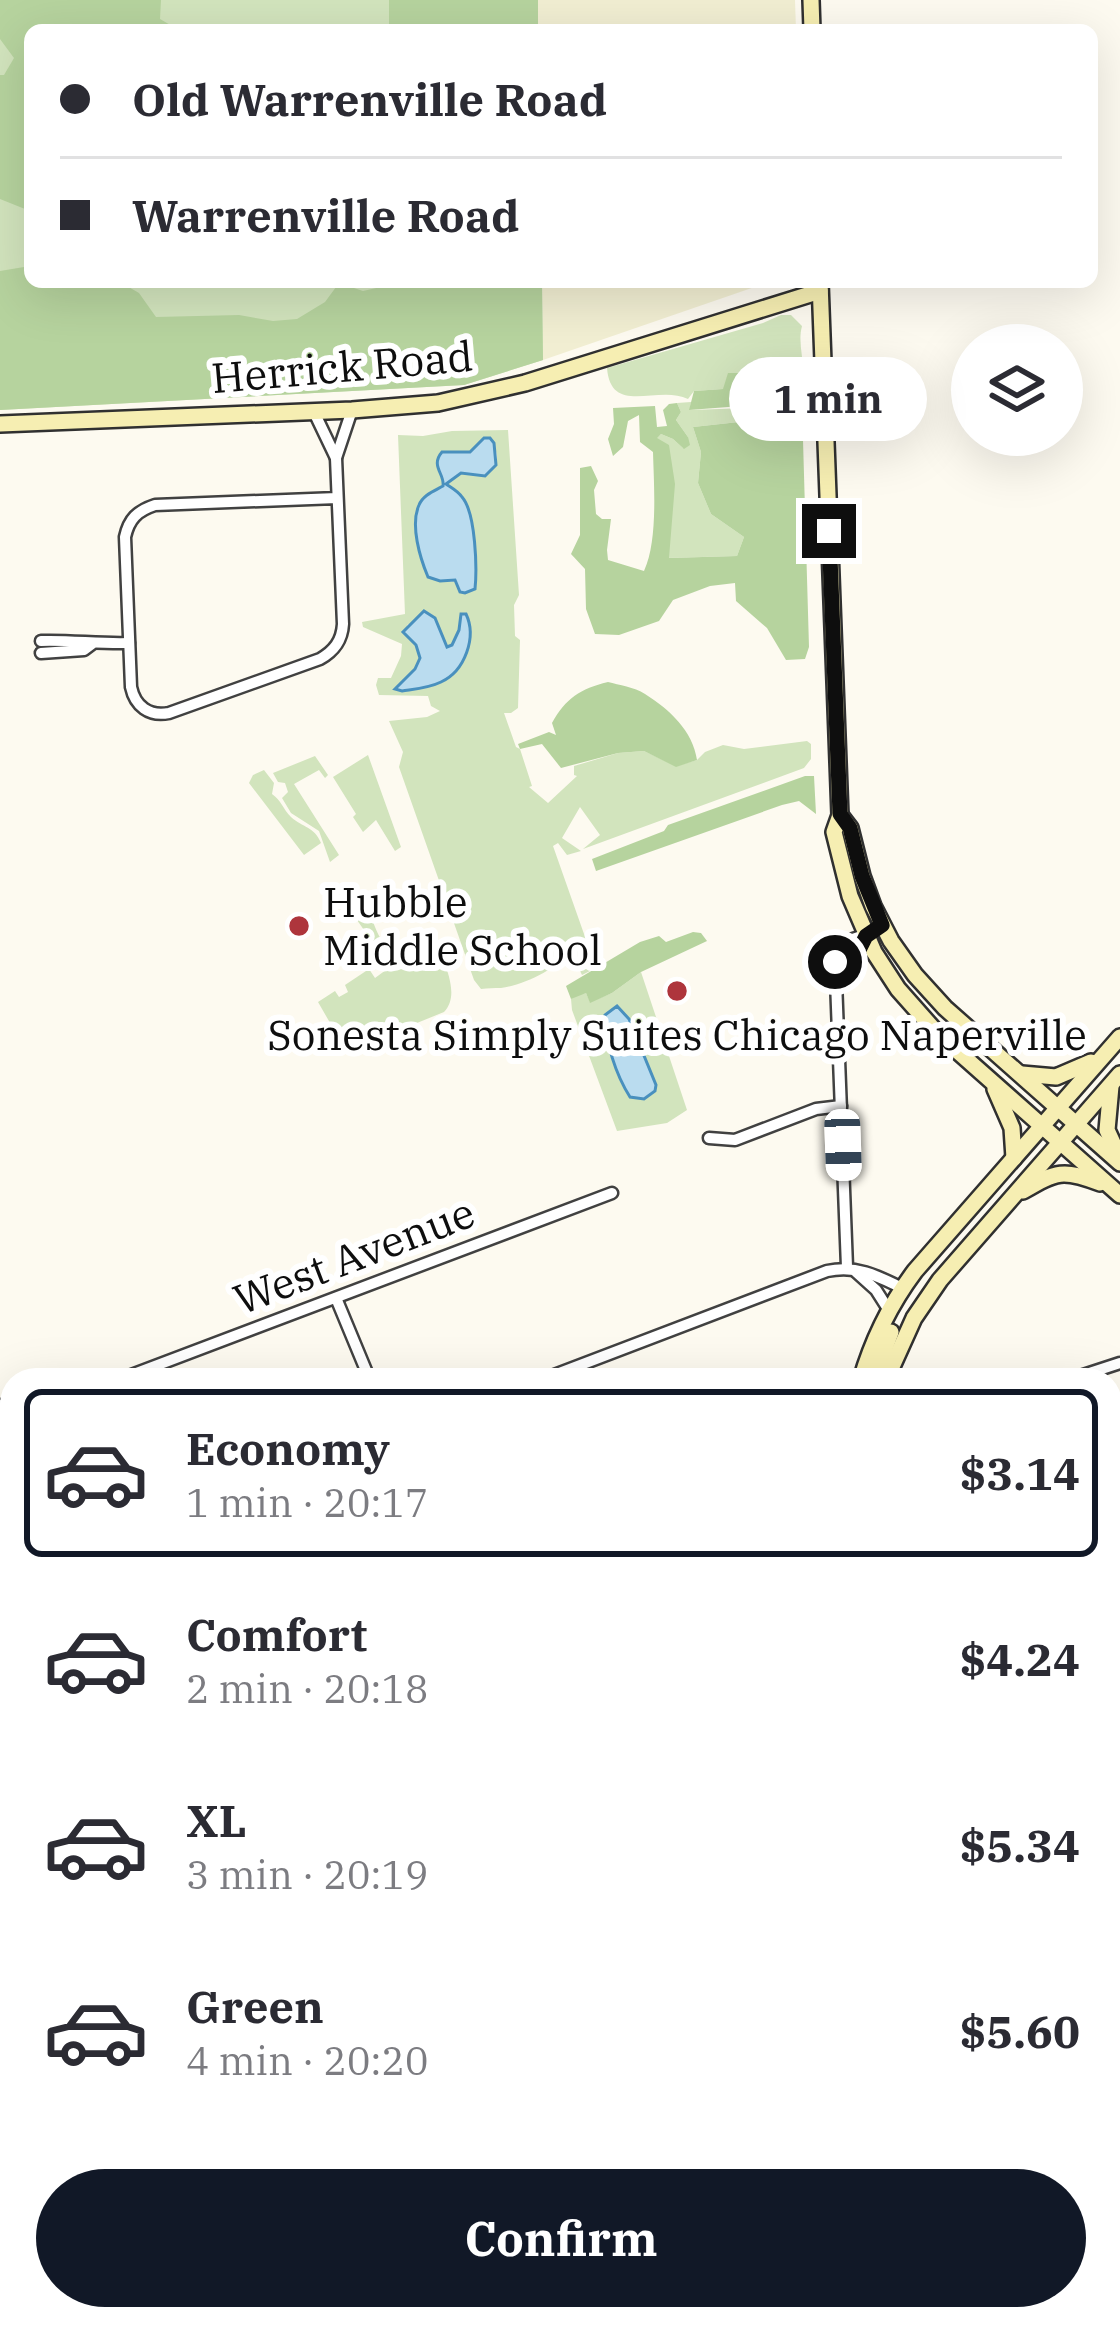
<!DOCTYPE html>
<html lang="en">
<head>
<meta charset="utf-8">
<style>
  :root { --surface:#fff; --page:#f7f7f7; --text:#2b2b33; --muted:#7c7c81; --line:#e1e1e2; --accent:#111827 }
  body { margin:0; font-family:"IBM Plex Serif",serif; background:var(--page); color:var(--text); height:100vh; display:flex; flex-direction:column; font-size:45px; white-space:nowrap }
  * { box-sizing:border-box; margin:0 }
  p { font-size:39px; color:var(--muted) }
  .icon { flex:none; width:66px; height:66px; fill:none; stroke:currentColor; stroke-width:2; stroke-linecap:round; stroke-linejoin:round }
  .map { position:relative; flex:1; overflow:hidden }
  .panel { position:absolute; left:0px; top:1368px; width:1122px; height:963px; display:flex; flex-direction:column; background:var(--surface); border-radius:36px 36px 0 0; box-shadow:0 12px 48px #0002 }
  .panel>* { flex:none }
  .guide { position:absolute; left:24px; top:24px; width:1074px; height:264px; border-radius:18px; box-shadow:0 12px 48px #0002; display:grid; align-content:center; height:264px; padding:0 36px; background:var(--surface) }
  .fabs { position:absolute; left:951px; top:324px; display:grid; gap:24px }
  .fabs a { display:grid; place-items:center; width:132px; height:132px; border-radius:50%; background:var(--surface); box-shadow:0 12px 48px #0002; font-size:60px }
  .end { position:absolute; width:54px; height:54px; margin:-27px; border:15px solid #0e0e0e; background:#fff; box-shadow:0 0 0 6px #fff }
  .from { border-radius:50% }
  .bubble { position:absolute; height:84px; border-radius:42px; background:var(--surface); box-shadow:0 12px 48px #0002; font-size:39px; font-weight:800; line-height:84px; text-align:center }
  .car { position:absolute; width:36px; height:72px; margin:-36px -18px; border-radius:15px; box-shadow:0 0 9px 3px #0007; background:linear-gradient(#fff 24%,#345 0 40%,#fff 0 76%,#345 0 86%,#fff 0) }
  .guide b { display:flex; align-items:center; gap:42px; height:114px; font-size:45px }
  .guide b+b { border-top:3px solid var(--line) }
  .guide i { width:30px; height:30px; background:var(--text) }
  ul { padding:21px 0 0; list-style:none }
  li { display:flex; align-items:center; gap:36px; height:168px; margin:0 24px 18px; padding:0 12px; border:6px solid transparent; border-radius:18px }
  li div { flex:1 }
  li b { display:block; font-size:45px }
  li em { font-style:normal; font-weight:800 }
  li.active { border-color:var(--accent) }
  li>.icon { width:108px; height:108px; stroke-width:1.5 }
  .primary-button { display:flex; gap:24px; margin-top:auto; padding:24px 36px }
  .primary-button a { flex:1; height:138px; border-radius:72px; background:var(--accent); color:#fff; font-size:48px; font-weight:800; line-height:138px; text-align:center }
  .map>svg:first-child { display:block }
  .farmland { fill:#f1eed2 }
  .green { fill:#d2e4bd; fill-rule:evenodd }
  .forest { fill:#b6d39e }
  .water { fill:#badcef; stroke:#4990be; stroke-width:3 }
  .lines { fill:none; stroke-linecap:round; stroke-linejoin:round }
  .street-casing { stroke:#414141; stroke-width:15 }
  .secondary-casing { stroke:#303030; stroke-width:20 }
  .street { stroke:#fff; stroke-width:10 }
  .secondary { stroke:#f6eeb2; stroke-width:15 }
  .route { stroke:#0e0e0e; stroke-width:15 }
  .poi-dot { fill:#ae353c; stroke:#fff; stroke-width:4.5 }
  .labels { text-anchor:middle; stroke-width:12; stroke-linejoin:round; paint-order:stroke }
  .street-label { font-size:42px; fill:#0e0e0e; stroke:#fff }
  .poi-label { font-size:42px; fill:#0e0e0e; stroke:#fff; text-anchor:start }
</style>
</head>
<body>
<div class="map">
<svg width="1120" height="2330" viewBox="0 0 1120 2330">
  <rect width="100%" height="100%" fill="#fdfaf0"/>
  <g class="farmland">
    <polygon points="538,0 795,0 796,30 538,30"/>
    <polygon points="542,282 769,282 543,360"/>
    <polygon points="0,1444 12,1473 12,2095 0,2099"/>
  </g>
  <g class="green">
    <polygon points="0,0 538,0 538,30 30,30 30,282 542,282 543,360 464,385 0,410"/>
    <path d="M 781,315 L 791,315 L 802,326 C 796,348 810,372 799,392 L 792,393 L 783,373 L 723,389 L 694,391 L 688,399 C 658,384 611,417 607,368 L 763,323 Z"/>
    <polygon points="691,402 690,410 749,408 748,421 693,427 701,452 698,483 711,514 744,537 737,556 667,558 656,438 661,434 673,439 683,448 688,437 676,420 681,412 677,403"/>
    <path d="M 508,430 L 519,595 L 514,605 L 515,636 L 520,640 L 518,708 L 511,713 L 504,713 L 516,747 L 520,749 L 532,786 L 529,787 L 548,803 L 577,776 L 574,775 L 574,766 L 618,753 L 644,751 L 676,766 L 697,760 L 705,752 L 723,745 L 744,749 L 807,741 L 811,744 L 811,759 L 804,768 L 583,849 L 600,835 L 580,807 L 562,838 L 581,851 L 567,855 L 558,843 L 553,846 L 596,968 L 582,975 L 570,950 C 558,969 524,985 501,988 C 494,988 488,988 481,989 L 474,980 L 399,767 L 403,752 L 389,721 L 427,717 L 440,711 L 431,706 L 428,696 L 379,695 L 376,685 L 378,678 L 391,678 L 401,656 L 402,644 L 363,627 L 362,622 L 405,614 L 398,435 L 423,436 L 452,431 ZM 484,438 L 490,438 C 508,468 489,476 461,473 L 446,484 L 461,495 L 467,504 L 460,591 L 458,582 L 440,581 L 420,558 L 417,510 L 430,492 L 443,487 L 438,457 L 442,452 L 470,452 ZM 431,614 L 447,648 L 452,645 L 459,630 L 459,621 L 466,655 L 401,682 L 415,669 L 420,658 L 407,625 Z"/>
    <polygon points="368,755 401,847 395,851 376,820 363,832 353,817 356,814 333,777"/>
    <polygon points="315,756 328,775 325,778 319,770 294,784 339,855 330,862 319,831 291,813 282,798 288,792 285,783 278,782 273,773"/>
    <path d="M 264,770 L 274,783 L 272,794 C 281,800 283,809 291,817 C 303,828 314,826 321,843 L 304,855 L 249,783 L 253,775 Z"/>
    <path d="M 347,891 C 350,893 361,901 363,903 C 378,922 375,953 407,951 L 415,940 L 432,932 C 440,956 463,992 444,1012 L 353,1049 L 345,1047 L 340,1042 L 346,1037 L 339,1028 L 333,1028 L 318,1002 L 335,991 L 339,997 L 348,992 L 345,985 L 369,969 L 375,978 L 390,967 L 345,903 L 338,897 Z"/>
    <path d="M 641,972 L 687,1110 L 667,1123 L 617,1131 L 572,1010 L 571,999 L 579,994 L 586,993 L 590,1002 L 612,993 ZM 629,1019 L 656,1085 L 624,1087 L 606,1031 Z"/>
  </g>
  <g class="forest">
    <polygon points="0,0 161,0 160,19 179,30 30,30 30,211 0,199 0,75 4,75 14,58 0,39"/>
    <rect x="389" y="0" width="149" height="30"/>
    <polygon points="30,266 30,282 120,282 139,293 156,317 239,315 273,321 297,319 325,302 339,283 363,291 385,286 385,282 542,282 543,360 464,385 0,410 0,271"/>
    <polygon points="728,373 783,373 791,391 767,393 768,404 689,410 694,391 723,389"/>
    <path d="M 677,403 L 681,412 L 676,420 L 688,437 L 690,445 L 684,449 L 673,439 L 661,434 L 657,438 L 669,445 L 675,484 L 669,558 L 737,556 L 744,537 L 711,514 L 698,483 L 701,452 L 693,427 L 766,419 L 792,409 L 803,440 L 809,647 L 805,659 L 786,660 L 767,628 L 736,601 L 735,583 L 710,586 L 673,600 L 659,621 L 619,635 L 595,634 L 586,609 L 585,569 L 571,554 L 580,535 L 580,468 L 591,466 L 598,481 L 594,490 L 596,514 L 602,519 L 611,519 L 607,550 L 608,560 L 644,571 C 658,541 654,486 653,452 L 640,442 L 639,415 L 628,421 L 623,447 L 613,456 L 608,439 L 614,424 L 613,408 L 655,406 L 657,427 L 667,426 L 663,410 L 669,404 Z"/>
    <path d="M 608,682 C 619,685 634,687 645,694 C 669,709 693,731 697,760 L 676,767 L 644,751 L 618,753 L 561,768 L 542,744 L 520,749 L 518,744 L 549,732 L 556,735 L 552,723 C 566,698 580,689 608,682 Z"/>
    <polygon points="805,776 814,776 816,814 799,801 782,805 596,871 592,859 664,831 668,825"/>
    <polygon points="693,932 701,933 707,941 641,972 612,993 590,1003 586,993 571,999 566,986 640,942 659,936 666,942"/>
  </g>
  <g class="water">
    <path d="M 484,438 L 490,438 L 494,443 L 496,465 L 485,476 L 461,473 L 446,484 C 452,488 458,491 462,497 C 476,513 477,569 475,589 L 465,593 L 460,592 L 455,580 L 440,581 L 428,577 C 420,558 410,525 419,505 C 423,495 434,491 443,486 C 445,474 430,466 442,452 L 470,452 Z"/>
    <path d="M 424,611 L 435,618 L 447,647 L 452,645 L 459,630 L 461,614 L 466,614 C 477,637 465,671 441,682 C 429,688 415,689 402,691 L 395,689 L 415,669 L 420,658 L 416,645 L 403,632 Z"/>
    <path d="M 617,1006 L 629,1019 L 656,1085 L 655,1091 L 644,1099 L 630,1097 C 616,1075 605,1042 605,1015 Z"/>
  </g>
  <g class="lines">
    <g class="street-casing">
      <g id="street">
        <polyline points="314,412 336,458"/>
        <path d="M 337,498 L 155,505 C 137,511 129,519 125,537 L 131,687 C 135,706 149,717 169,713 L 320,659 C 334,651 342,641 343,624 L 336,458 L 352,410"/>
        <path d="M 41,641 C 72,640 98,644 129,643"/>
        <polyline points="41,653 84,650 92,644"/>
        <polyline points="839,972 844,957 859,950 866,936"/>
        <polyline points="709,1138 735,1140 816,1109 841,1106"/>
        <polyline points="847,1267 835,955 844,942 870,933"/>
        <polyline points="856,1272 876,1290 890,1312"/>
        <polyline points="336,1298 370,1380"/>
        <polyline points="118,1380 612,1193"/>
        <path d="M 541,1380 L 827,1271 C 856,1265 876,1275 902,1288"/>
        <polyline points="1068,1380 1120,1363"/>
        <polyline points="0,1405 12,1436"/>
        <polyline points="1110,1756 1120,1780"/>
        <polyline points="1110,1939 1120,1918"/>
        <polyline points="1110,1950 1120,1960"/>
        <polyline points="0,2086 12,2081"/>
        <polyline points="153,2319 158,2330"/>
        <polyline points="375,2319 379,2330"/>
        <polyline points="984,2319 1012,2319"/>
        <polyline points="1058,2319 1076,2330"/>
        <polyline points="749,2330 749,2319"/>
      </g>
    </g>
    <g class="secondary-casing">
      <g id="secondary">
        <polyline points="811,0 812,30"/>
        <polyline points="820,282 840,815 834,832 850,896 874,952 898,989 937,1033 1120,1195"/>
        <polyline points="0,424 352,410 438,403 525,383 820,291"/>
        <polyline points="840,815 850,828 862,876 873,906 891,941 915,975 945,1008 1120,1163"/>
        <polyline points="1022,1074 1056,1077 1091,1062"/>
        <polyline points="1111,1086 1107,1130 1120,1158"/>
        <polyline points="995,1089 1012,1128 1014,1158"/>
        <path d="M 1023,1191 C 1057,1171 1063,1169 1100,1183"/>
        <path d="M 861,1380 C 872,1342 891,1303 915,1271 L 1120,1037"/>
        <polyline points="873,1380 891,1332"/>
        <polyline points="886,1380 914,1318 940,1280 1120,1074"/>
        <polyline points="886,2319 886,2330"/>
      </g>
    </g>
    <use href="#street" class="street"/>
    <use href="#secondary" class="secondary"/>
  </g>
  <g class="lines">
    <polyline class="route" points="829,531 840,814 850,828 862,876 882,925 866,936 859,950 844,957 838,975 835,962"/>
  </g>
  <g class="poi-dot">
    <circle cx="299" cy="926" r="12"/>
    <circle cx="677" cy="991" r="12"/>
  </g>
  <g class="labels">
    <g class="street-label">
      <text transform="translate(342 367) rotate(-5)" y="15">Herrick Road</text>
      <text transform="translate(354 1256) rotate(-21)" y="15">West Avenue</text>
    </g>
    <g class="poi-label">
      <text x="323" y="917">Hubble<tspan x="323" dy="48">Middle School</tspan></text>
      <text x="677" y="1050" text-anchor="middle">Sonesta Simply Suites Chicago Naperville</text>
    </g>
  </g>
</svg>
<div class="fabs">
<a><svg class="icon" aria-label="layers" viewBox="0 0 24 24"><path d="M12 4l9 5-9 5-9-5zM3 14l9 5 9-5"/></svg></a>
</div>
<i class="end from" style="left:835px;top:962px"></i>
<i class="end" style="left:829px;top:531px"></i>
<div class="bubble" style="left:729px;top:357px;width:198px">1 min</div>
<i class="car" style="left:843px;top:1145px;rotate:178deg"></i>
<div class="guide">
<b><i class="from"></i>Old Warrenville Road</b>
<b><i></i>Warrenville Road</b>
</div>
<section class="panel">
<ul>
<li class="active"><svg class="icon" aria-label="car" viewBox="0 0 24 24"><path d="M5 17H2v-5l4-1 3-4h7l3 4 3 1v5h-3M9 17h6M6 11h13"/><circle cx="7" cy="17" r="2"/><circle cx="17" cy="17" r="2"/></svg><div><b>Economy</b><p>1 min · 20:17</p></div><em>$3.14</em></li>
<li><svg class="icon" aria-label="car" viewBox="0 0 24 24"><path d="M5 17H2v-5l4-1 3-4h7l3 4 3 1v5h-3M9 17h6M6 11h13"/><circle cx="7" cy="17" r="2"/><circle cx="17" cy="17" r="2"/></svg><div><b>Comfort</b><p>2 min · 20:18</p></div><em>$4.24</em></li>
<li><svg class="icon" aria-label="car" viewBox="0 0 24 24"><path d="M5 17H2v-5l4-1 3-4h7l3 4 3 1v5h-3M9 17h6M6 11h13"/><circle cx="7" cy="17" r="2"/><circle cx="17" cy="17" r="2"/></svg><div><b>XL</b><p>3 min · 20:19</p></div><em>$5.34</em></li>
<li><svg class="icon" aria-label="car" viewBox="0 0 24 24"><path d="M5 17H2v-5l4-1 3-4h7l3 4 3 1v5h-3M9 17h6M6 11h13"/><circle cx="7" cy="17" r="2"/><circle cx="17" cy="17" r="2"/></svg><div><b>Green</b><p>4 min · 20:20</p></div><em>$5.60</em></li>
</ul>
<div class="primary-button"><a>Confirm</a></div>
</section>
</div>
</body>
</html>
